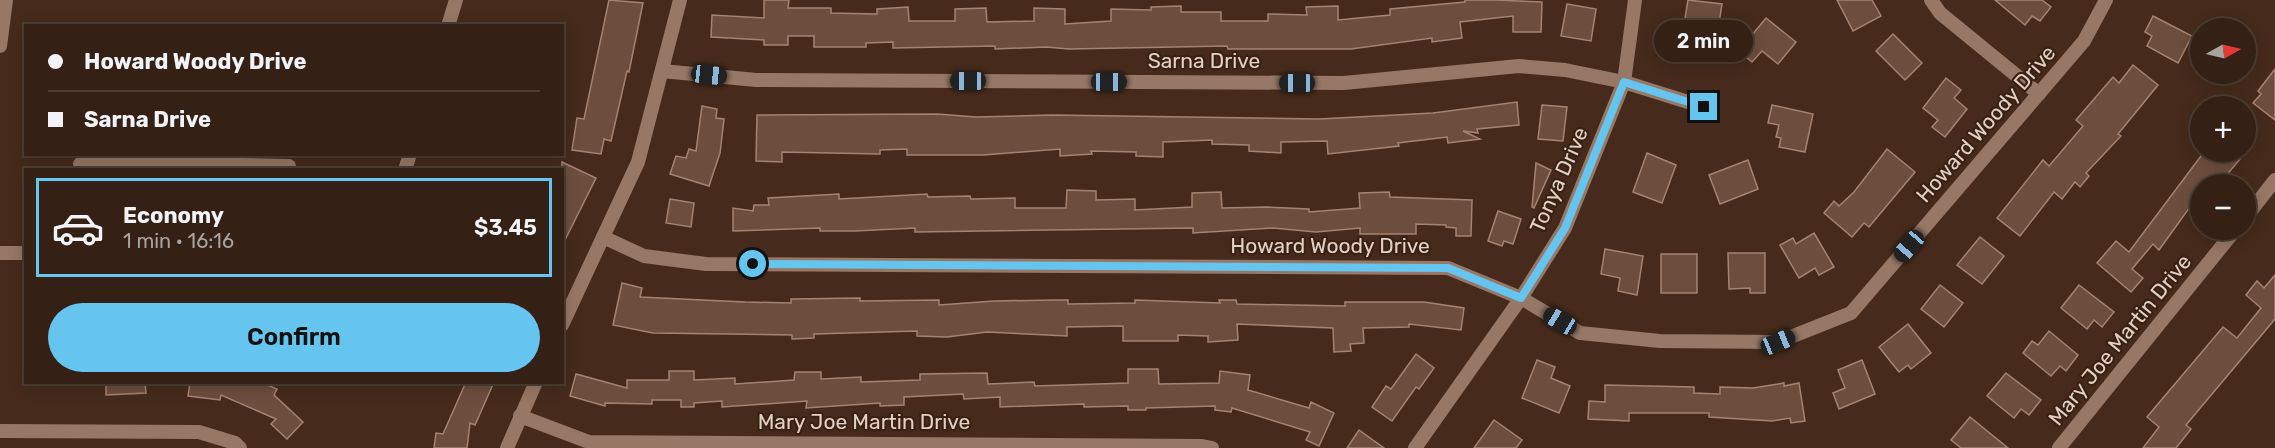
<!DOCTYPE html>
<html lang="en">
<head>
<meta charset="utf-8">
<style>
  :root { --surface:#342015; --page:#3c281e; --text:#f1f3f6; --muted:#a9a3a0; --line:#4e3e34; --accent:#65c5ee }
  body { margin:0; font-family:Rubik,sans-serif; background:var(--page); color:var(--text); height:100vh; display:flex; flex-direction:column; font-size:22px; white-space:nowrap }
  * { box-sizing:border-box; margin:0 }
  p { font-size:20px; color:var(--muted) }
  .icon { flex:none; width:33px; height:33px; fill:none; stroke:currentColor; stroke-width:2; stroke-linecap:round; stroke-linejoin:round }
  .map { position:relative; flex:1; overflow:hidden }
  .details { position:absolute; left:24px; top:168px; width:540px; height:216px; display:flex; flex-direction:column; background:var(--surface); border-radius:0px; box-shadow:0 3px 15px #0003,0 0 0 2px var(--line) }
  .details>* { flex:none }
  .top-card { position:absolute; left:24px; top:24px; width:540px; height:132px; border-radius:0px; box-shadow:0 3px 15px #0003,0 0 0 2px var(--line); display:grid; align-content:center; height:132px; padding:0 24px; background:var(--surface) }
  .needle { width:39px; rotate:82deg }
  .controls { position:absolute; left:2190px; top:18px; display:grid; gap:12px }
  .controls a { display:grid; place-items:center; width:66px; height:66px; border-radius:50%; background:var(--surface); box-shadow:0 3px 15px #0003,0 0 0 2px var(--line); font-size:30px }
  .end { position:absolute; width:27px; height:27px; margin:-14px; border:8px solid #65c5ee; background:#111; box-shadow:0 0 0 3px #111 }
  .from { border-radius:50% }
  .bubble { position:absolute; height:42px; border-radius:21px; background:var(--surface); box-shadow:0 3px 15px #0003,0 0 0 2px var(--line); font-size:20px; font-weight:600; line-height:42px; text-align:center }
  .car { position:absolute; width:18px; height:36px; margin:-18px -9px; border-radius:8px; box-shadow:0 0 4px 2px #0007; background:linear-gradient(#222 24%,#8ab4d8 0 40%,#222 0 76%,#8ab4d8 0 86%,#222 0) }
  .top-card b { display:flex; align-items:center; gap:21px; height:57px; font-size:22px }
  .top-card b+b { border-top:2px solid var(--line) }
  .top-card i { width:15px; height:15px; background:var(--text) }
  ul { padding:10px 0 0; list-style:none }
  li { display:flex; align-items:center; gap:18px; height:99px; margin:0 12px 9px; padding:0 12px; border:3px solid transparent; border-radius:0px }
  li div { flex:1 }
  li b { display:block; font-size:22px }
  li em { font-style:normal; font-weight:600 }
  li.current { border-color:var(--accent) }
  li>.icon { width:54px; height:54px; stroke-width:1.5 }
  .button { display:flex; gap:12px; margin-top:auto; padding:12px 24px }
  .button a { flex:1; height:69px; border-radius:36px; background:var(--accent); color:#111; font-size:24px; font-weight:600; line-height:69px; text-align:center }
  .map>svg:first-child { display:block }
  .building { fill:#6c4e3e; stroke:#a48372; stroke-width:1.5 }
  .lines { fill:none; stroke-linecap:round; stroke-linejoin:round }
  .street { stroke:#977766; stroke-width:14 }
  .route { stroke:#65c5ee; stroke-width:8 }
  .labels { text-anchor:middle; stroke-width:4.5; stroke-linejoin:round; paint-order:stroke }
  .street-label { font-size:21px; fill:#e2d0c7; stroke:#3b2112 }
</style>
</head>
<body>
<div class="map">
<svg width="2275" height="448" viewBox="0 0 2275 448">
  <rect width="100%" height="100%" fill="#462b1c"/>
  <g class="building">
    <polygon points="609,0 643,3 629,72 627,71 611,141 604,139 601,154 572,150 577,118 584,119"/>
    <polygon points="764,0 789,0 788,8 831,8 831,13 877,14 877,9 908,7 909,21 955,21 955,9 986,8 987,22 1034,21 1034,8 1065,9 1065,24 1111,21 1111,9 1151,10 1151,7 1181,6 1181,12 1221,12 1221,21 1268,21 1268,14 1307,15 1306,7 1338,6 1338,20 1390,15 1390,9 1465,2 1465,0 1496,0 1542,2 1541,32 1513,32 1513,16 1460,22 1462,38 1432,42 1432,38 1351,49 1228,49 1227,46 1069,49 1046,47 995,49 995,46 893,48 893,42 866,43 866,47 814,47 814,36 788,36 788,45 764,45 764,40 711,37 712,15 764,18"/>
    <polygon points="1688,0 1722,4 1716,42 1682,37"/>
    <polygon points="1837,0 1872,0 1881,16 1853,31"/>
    <polygon points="1995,0 2042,0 2051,7 2040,21 2032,16 2025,25"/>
    <polygon points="1567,4 1596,9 1591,41 1561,36"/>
    <polygon points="2153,16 2192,36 2178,63 2147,46 2152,36 2145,32"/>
    <polygon points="1766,18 1796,42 1778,64 1762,51 1752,62 1739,51"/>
    <polygon points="1893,34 1922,63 1905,80 1876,51"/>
    <polygon points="2133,65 2158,85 2118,134 2121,136 2086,173 2089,176 2080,187 2075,182 2062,199 2054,192 2020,236 1997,218 2043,160 2049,166 2083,126 2076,120 2113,77 2119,83"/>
    <polygon points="2275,69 2275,120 2253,103 2261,94 2258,91"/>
    <polygon points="1946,78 1961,90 1954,98 1967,109 1945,137 1932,127 1938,120 1923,108"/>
    <polygon points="1517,102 1519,125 1477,129 1478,133 1463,131 1480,139 1448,143 1447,137 1398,143 1399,146 1328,154 1327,141 1281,142 1281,153 1249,151 1249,145 1212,144 1212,140 1163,142 1163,157 1136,156 1136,152 1091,151 1092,154 1060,156 1060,149 983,155 907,155 907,149 880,150 880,154 782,152 782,162 756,161 757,115 937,114 976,117 1052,115 1319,119 1433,113"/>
    <polygon points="1542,105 1567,107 1563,141 1538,139"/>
    <polygon points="1772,105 1813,114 1805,152 1779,147 1781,138 1776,137 1779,125 1768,123"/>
    <polygon points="702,106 717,109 716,118 724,119 720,153 709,186 670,174 676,156 686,158 689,149 696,151"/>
    <polygon points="1887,149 1915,172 1869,227 1864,223 1852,237 1824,213 1834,201 1839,206 1854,192"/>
    <polygon points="2204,152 2246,152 2219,184 2200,184 2200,193 2159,250 2153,244 2132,269 2143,278 2131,292 2097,263 2116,241 2129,252"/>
    <polygon points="1647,153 1676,165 1662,203 1633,192"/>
    <polygon points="1748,160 1758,189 1720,204 1709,175"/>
    <polygon points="562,162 596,178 562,246"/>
    <polygon points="1536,163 1551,170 1534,208 1532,207"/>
    <polygon points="1067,190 1096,191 1096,200 1135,199 1135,210 1192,207 1192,193 1221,192 1222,208 1267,207 1309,209 1309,212 1360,208 1359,193 1389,192 1390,197 1472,200 1471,236 1456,236 1456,228 1446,227 1446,225 1416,224 1416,234 1360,234 1360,228 1316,232 1273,228 1193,233 1193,228 915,232 915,228 855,231 820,231 820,228 733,231 733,208 753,211 754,205 769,205 768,198 839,194 839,199 927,194 928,197 970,196 971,199 1015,198 1015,208 1066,208"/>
    <polygon points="670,199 694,203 691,227 666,223"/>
    <polygon points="1498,211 1521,219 1513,244 1504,241 1502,246 1488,241"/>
    <polygon points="1814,233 1834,267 1819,275 1815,268 1799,278 1780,245 1793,238 1796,244"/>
    <polygon points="1980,237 2004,256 1982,284 1957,265"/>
    <polygon points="1605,249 1643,256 1637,295 1618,291 1620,278 1601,274"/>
    <polygon points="1728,253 1765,253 1765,293 1750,293 1750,288 1729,289"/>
    <rect x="1661" y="254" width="36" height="39"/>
    <polygon points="2275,275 2275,319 2186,425 2191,429 2176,448 2143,448 2159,427 2147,417 2223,327 2237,338 2261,308 2246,295 2257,281 2264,288"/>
    <polygon points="622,283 642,288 640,297 745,302 791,303 791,299 860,298 860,301 939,300 939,305 994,301 1054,300 1068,300 1068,304 1135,303 1135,300 1220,303 1219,300 1236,300 1237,304 1345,306 1345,302 1424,302 1464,308 1461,330 1409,324 1409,327 1363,328 1364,343 1350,344 1351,351 1334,352 1333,328 1237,324 1238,340 1208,342 1208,336 1178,335 1178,341 1123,341 1123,326 1067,327 1067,336 987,332 947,337 917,336 917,331 814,334 814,338 792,339 792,335 653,333 613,325"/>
    <polygon points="1940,285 1963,303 1944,327 1921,309"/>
    <polygon points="2079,285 2114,312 2102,327 2094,320 2087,329 2061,308"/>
    <polygon points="1908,324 1931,353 1911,369 1908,365 1899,372 1879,347"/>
    <polygon points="2049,331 2078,355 2066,371 2060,366 2051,376 2023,353 2032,341 2038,345"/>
    <polygon points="1416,354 1434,368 1419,389 1416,387 1392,421 1372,407 1386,386 1391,389"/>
    <polygon points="1537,360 1555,367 1551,378 1570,386 1559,413 1522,398"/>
    <polygon points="1862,360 1875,394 1839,409 1833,393 1845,388 1838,370"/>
    <polygon points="1128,369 1158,369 1159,384 1219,383 1220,371 1250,375 1248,390 1309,408 1311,402 1334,413 1319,446 1306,440 1310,432 1232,408 1231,412 1215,410 1215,406 1146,408 1146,410 1128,410 1128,406 1084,407 1084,404 1000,407 1000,397 964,399 963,394 904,397 904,405 880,406 880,403 806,408 807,401 722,407 722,401 694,403 694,407 681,407 681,400 652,400 652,404 605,403 605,406 570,396 576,374 627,388 627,380 669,380 669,371 694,371 694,380 735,378 735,384 794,380 795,372 821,372 821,379 861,377 861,382 920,380 920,374 987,373 988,384 1034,382 1035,386 1128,383"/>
    <polygon points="2006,373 2041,400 2029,415 2021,409 2014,418 1987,396"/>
    <polygon points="106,382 145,382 146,393 106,395"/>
    <polygon points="190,382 261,382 277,389 274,395 303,422 287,439 271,424 276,419 221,395 220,400 188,396"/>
    <polygon points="466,382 494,382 475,425 470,423 467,448 434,448 436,433 443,434"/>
    <polygon points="1784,383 1784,386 1799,383 1805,421 1791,423 1790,418 1772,421 1709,417 1709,413 1629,413 1629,421 1588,419 1589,401 1605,402 1605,385 1694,387 1694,393 1720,394 1720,387 1753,388"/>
    <polygon points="1970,417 2008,448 1961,448 1951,440"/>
    <polygon points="1494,420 1522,440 1516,448 1474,448"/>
    <polygon points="1359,430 1384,448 1347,448"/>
  </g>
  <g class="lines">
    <g class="street">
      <polyline points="1931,0 1940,13 2039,94"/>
      <polyline points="448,26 456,0"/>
      <polyline points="0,46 6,0"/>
      <polyline points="662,71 756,80 1344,83 1519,66 1565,70 1624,82 1704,107"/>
      <polyline points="80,164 184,164 184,170"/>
      <polyline points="184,164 289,166"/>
      <polyline points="405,170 410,154"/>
      <polyline points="2246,217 2275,180"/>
      <polyline points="603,237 644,256 706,264 1448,268 1521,298 1580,333 1660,341 1778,342 1851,313 2084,41 2106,0"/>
      <polyline points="1,253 26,253"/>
      <polyline points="562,325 638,162 680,0"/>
      <polyline points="520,416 589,442 1202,446 1212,448"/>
      <polyline points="0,431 199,432 235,443 240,448"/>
      <polyline points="507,448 536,382"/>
      <polyline points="1415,448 1521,298 1565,228 1624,82 1635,0"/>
      <polyline points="2059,448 2235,230"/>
    </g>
  </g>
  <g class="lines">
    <polyline class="route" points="753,264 1448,268 1521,298 1565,228 1624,82 1704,107"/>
  </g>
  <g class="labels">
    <g class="street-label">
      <text x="1204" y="68">Sarna Drive</text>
      <text transform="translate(1986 124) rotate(-49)" y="7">Howard Woody Drive</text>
      <text transform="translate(1559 180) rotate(-66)" y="7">Tonya Drive</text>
      <text x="1330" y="253">Howard Woody Drive</text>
      <text transform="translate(2120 340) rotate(-51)" y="7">Mary Joe Martin Drive</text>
      <text x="864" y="429">Mary Joe Martin Drive</text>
    </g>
  </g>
</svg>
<div class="controls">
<a><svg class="needle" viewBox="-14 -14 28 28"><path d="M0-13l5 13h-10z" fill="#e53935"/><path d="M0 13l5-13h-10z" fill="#a9a3a0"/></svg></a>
<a>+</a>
<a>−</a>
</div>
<i class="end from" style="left:753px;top:264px"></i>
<i class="end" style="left:1704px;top:107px"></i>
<div class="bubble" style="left:1654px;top:20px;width:99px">2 min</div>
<i class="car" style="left:709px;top:75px;rotate:96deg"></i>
<i class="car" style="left:968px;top:81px;rotate:270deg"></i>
<i class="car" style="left:1109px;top:82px;rotate:90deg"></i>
<i class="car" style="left:1297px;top:83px;rotate:270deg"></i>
<i class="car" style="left:1909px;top:246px;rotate:221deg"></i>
<i class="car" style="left:1560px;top:321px;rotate:301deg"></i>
<i class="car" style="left:1778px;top:342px;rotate:68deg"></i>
<div class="top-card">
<b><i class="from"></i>Howard Woody Drive</b>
<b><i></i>Sarna Drive</b>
</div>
<section class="details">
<ul>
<li class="current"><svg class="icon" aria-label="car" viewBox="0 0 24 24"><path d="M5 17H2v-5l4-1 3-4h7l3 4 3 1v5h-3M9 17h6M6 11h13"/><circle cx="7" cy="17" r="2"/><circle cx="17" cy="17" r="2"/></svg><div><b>Economy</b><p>1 min · 16:16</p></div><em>$3.45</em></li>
</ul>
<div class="button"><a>Confirm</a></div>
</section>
</div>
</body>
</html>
